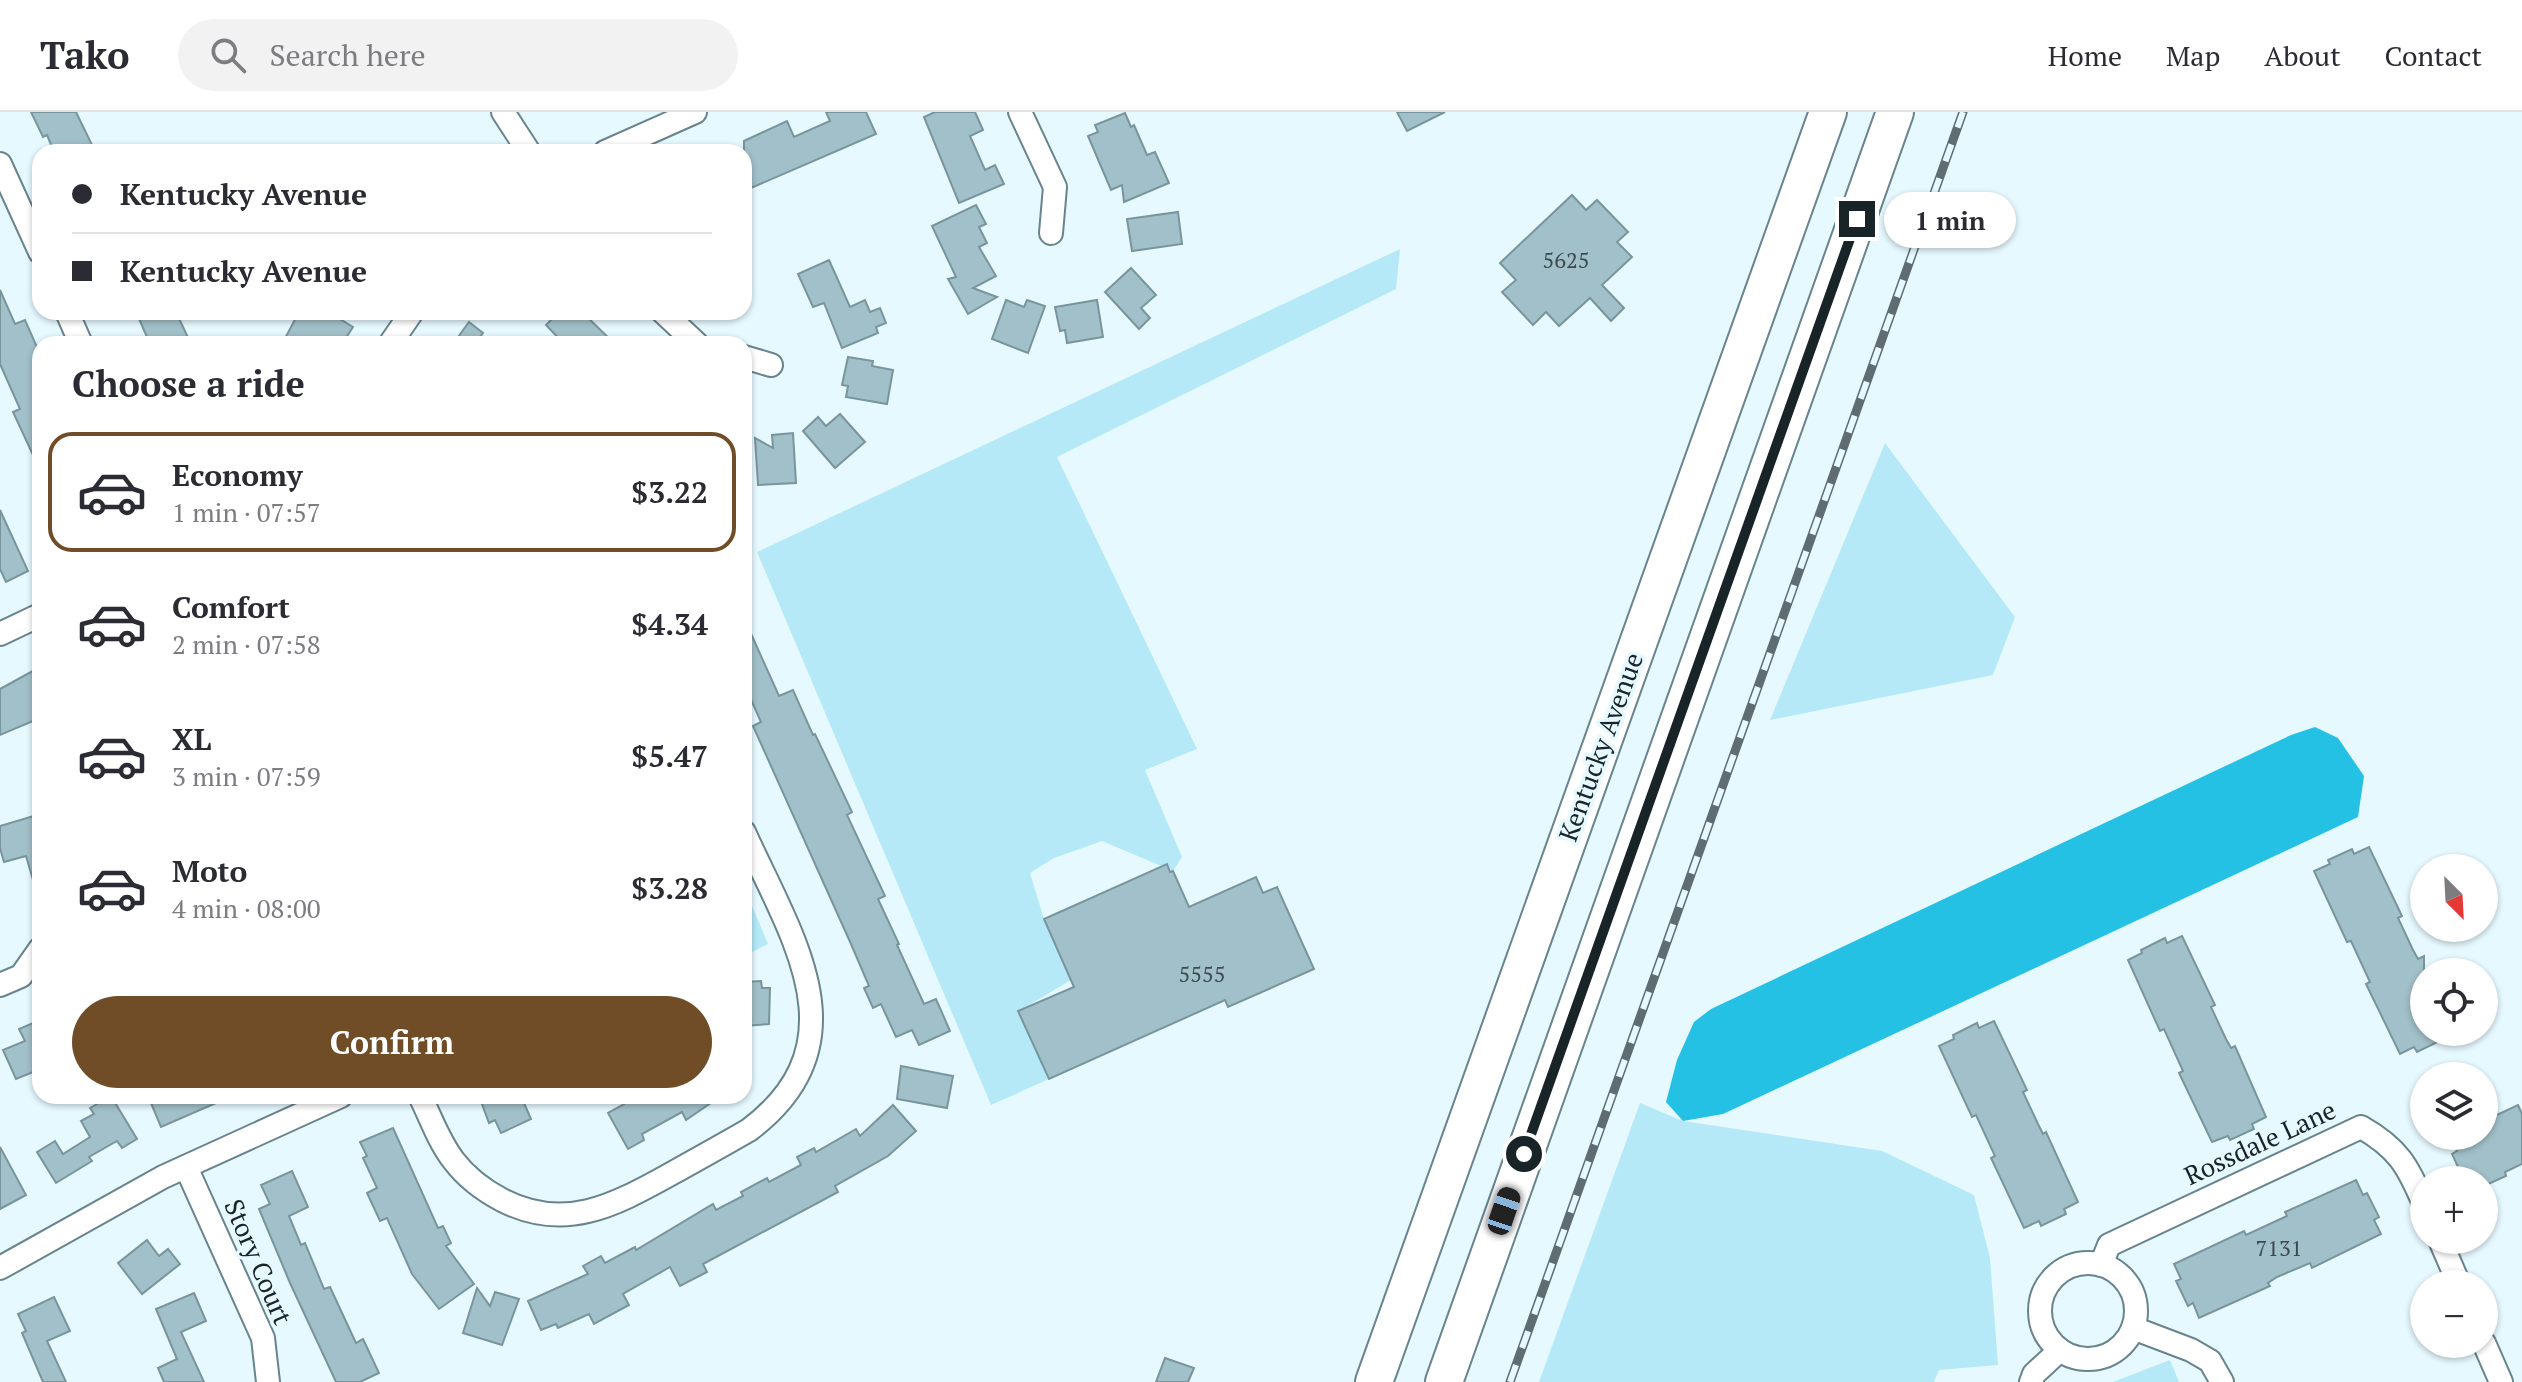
<!DOCTYPE html>
<html lang="en">
<head>
<meta charset="utf-8">
<style>
  :root { --surface:#fff; --page:#f2f2f3; --text:#2b2b33; --muted:#7c7c81; --line:#e1e1e2; --accent:#704d26 }
  body { margin:0; font-family:"PT Serif",serif; background:var(--page); color:var(--text); height:100vh; display:flex; flex-direction:column; font-size:30px; white-space:nowrap }
  * { box-sizing:border-box; margin:0 }
  p { font-size:26px; color:var(--muted) }
  .icon { flex:none; width:44px; height:44px; fill:none; stroke:currentColor; stroke-width:2; stroke-linecap:round; stroke-linejoin:round }
  .map { position:relative; flex:1; overflow:hidden }
  .panel { position:absolute; left:32px; top:224px; width:720px; height:768px; display:flex; flex-direction:column; background:var(--surface); border-radius:24px; box-shadow:0 2px 6px #0004 }
  .panel>* { flex:none }
  .banner { position:absolute; left:32px; top:32px; width:720px; height:176px; border-radius:24px; box-shadow:0 2px 6px #0004; display:grid; align-content:center; height:176px; padding:0 40px; background:var(--surface) }
  .needle { width:52px; rotate:156deg }
  .controls { position:absolute; left:2410px; top:742px; display:grid; gap:16px }
  .controls a { display:grid; place-items:center; width:88px; height:88px; border-radius:50%; background:var(--surface); box-shadow:0 2px 6px #0004; font-size:40px }
  .end { position:absolute; width:36px; height:36px; margin:-18px; border:10px solid #192428; background:#fff; box-shadow:0 0 0 4px #fff }
  .from { border-radius:50% }
  .bubble { position:absolute; height:56px; border-radius:28px; background:var(--surface); box-shadow:0 2px 6px #0004; font-size:26px; font-weight:700; line-height:56px; text-align:center }
  .car { position:absolute; width:24px; height:48px; margin:-24px -12px; border-radius:10px; box-shadow:0 0 6px 2px #0007; background:linear-gradient(#222 24%,#8ab4d8 0 40%,#222 0 76%,#8ab4d8 0 86%,#222 0) }
  .banner b { display:flex; align-items:center; gap:28px; height:76px; font-size:30px }
  .banner b+b { border-top:2px solid var(--line) }
  .banner i { width:20px; height:20px; background:var(--text) }
  ul { padding:0; list-style:none }
  li { display:flex; align-items:center; gap:24px; height:120px; margin:0 16px 12px; padding:0 24px; border:4px solid transparent; border-radius:24px }
  li div { flex:1 }
  li b { display:block; font-size:30px }
  li em { font-style:normal; font-weight:700 }
  li.selected { border-color:var(--accent) }
  li>.icon { width:72px; height:72px; stroke-width:1.5 }
  h2 { padding:0 40px; font-size:36px; line-height:96px }
  .primary-button { display:flex; gap:16px; margin-top:auto; padding:16px 40px }
  .primary-button a { flex:1; height:92px; border-radius:48px; background:var(--accent); color:#fff; font-size:32px; font-weight:700; line-height:92px; text-align:center }
  header { display:flex; align-items:center; gap:48px; box-sizing:border-box; height:112px; padding:0 40px; background:var(--surface); border-bottom:2px solid var(--line) }
  header strong { font-size:38px }
  nav { display:flex; gap:44px; margin-inline-start:auto; font-size:28px }
  .search { width:560px; height:72px; background:var(--page); display:flex; align-items:center; gap:20px; box-sizing:border-box; padding:0 28px; border-radius:44px; color:var(--muted); font-size:30px }
  .map>svg:first-child { display:block }
  .green { fill:#b6e9f8 }
  .water { fill:#24c1e4 }
  .building { fill:#a2c0c9; stroke:#78959e; stroke-width:2 }
  .lines { fill:none; stroke-linecap:round; stroke-linejoin:round }
  .street-casing { stroke:#68848d; stroke-width:26 }
  .primary-casing { stroke:#68848d; stroke-width:40 }
  .street { stroke:#fff; stroke-width:22 }
  .primary { stroke:#fff; stroke-width:36 }
  .rail-casing { stroke:#5f6d72; stroke-width:9 }
  .rail { stroke:#e6f9ff; stroke-width:6; stroke-dasharray:18; stroke-linecap:butt }
  .route { stroke:#192428; stroke-width:10 }
  .labels { text-anchor:middle; stroke-width:7; stroke-linejoin:round; paint-order:stroke }
  .number-label { font-size:22px; fill:#3b4b50 }
  .street-label { font-size:26px; fill:#192428; stroke:#e6f9ff }
</style>
</head>
<body>
<header>
<strong>Tako</strong>
<div class="search"><svg class="icon" aria-label="search" viewBox="0 0 24 24"><circle cx="10" cy="10" r="6"/><path d="M15 15l6 6"/></svg>Search here</div>
<nav><a>Home</a><a>Map</a><a>About</a><a>Contact</a></nav>
</header>
<div class="map">
<svg width="2522" height="1270" viewBox="0 0 2522 1270">
  <rect width="100%" height="100%" fill="#e6f9ff"/>
  <g class="green">
    <polygon points="1400,137 1396,177 1057,345 1197,637 1145,658 1182,745 1173,759 1102,729 1054,746 1030,761 1044,807 1071,868 1019,899 1049,967 991,993 757,440"/>
    <polygon points="1885,331 2015,505 1993,563 1770,608"/>
    <polygon points="744,775 768,832 744,844"/>
    <polygon points="1640,991 1683,1009 1882,1039 1974,1083 1990,1146 1998,1253 1939,1258 1934,1270 1539,1270"/>
    <polygon points="2170,1248 2179,1270 2113,1270"/>
  </g>
  <polygon class="water" points="2315,615 2338,626 2364,664 2358,705 1723,1002 1683,1009 1666,990 1677,948 1694,910 1711,897 2291,623"/>
  <g class="building">
    <polygon points="31,0 76,0 93,35 81,40 54,40 47,23 43,25"/>
    <polygon points="826,0 866,0 876,22 744,79 744,29 787,9 794,25 830,9"/>
    <polygon points="935,0 975,0 983,18 970,24 985,58 995,53 1004,72 959,91 924,5"/>
    <polygon points="1397,0 1445,0 1407,19"/>
    <polygon points="1125,1 1131,15 1134,13 1147,43 1155,40 1169,71 1124,90 1122,73 1111,78 1088,24 1098,20 1095,13"/>
    <polygon points="1572,83 1586,98 1597,88 1628,120 1617,130 1632,145 1602,173 1624,196 1611,209 1590,186 1559,214 1546,200 1533,213 1502,180 1516,168 1500,151"/>
    <polygon points="976,93 986,112 979,115 987,131 979,135 996,164 973,176 997,185 968,202 948,167 956,165 932,114"/>
    <polygon points="1178,100 1182,132 1132,139 1127,107"/>
    <polygon points="829,148 850,195 865,188 870,200 880,196 886,211 876,215 878,221 842,236 824,191 813,195 798,162"/>
    <polygon points="1131,156 1156,183 1141,196 1150,206 1139,217 1105,180"/>
    <polygon points="0,178 15,212 25,208 40,242 40,358 13,300 20,297 0,252"/>
    <polygon points="1006,188 1024,195 1027,188 1045,194 1028,241 992,227"/>
    <polygon points="1097,188 1103,225 1067,231 1065,218 1060,219 1055,195"/>
    <polygon points="136,200 176,200 191,232 150,232"/>
    <polygon points="299,200 345,200 340,207 353,215 342,232 282,232"/>
    <polygon points="559,200 582,200 615,232 564,232 546,213"/>
    <polygon points="469,210 483,221 475,232 453,232"/>
    <polygon points="848,245 873,249 872,254 893,258 887,292 846,285 848,274 842,273"/>
    <polygon points="840,302 865,330 835,356 803,319 818,305 826,314"/>
    <polygon points="793,321 796,371 758,373 755,326 773,336 772,323"/>
    <polygon points="0,398 28,459 6,470 0,457"/>
    <polygon points="744,506 779,584 793,578 813,623 815,622 852,700 847,703 885,784 878,787 899,832 897,833 924,892 936,887 950,919 919,933 912,918 896,925 881,892 873,896 864,876 869,874 851,832 753,614 761,610 744,572"/>
    <polygon points="40,555 40,606 0,623 0,577"/>
    <polygon points="37,703 40,714 40,777 36,778 26,744 4,750 0,736 0,714"/>
    <polygon points="2369,735 2402,804 2398,806 2413,838 2418,847 2424,844 2424,920 2458,920 2417,940 2414,935 2400,942 2366,872 2370,870 2351,829 2347,830 2314,759 2330,752 2328,748 2352,737 2354,742"/>
    <polygon points="1167,752 1170,760 1173,759 1189,795 1256,765 1263,781 1277,775 1314,857 1228,895 1225,888 1049,967 1018,899 1074,875 1044,807"/>
    <polygon points="2182,824 2215,893 2211,895 2226,927 2231,936 2235,934 2266,1005 2252,1012 2254,1017 2230,1028 2228,1024 2212,1030 2179,961 2183,959 2164,917 2160,919 2128,848 2142,841 2141,838 2165,826 2167,831"/>
    <polygon points="761,869 762,876 770,876 769,912 744,914 744,870"/>
    <polygon points="40,908 40,963 38,958 16,967 3,938 25,929 19,917"/>
    <polygon points="1994,909 2027,978 2023,980 2038,1012 2043,1022 2046,1020 2078,1090 2064,1097 2066,1102 2041,1114 2039,1109 2024,1116 1991,1046 1995,1044 1976,1003 1972,1005 1939,934 1954,927 1953,923 1977,911 1979,916"/>
    <polygon points="901,954 953,964 947,996 897,987"/>
    <polygon points="111,984 137,1027 122,1036 117,1029 89,1045 92,1049 56,1071 37,1040 55,1029 63,1042 90,1025 81,1009 94,1002 90,996"/>
    <polygon points="148,984 232,984 161,1015"/>
    <polygon points="479,984 521,984 531,1007 501,1021 495,1008 489,1011"/>
    <polygon points="620,984 721,984 686,1008 682,1000 642,1022 644,1028 628,1037 608,1001 624,992"/>
    <polygon points="893,993 916,1019 888,1044 835,1074 838,1080 703,1152 707,1160 680,1174 670,1155 623,1182 629,1193 594,1212 589,1202 558,1216 556,1212 541,1218 528,1189 588,1162 583,1154 601,1144 605,1151 635,1135 636,1138 713,1092 716,1098 743,1084 741,1080 767,1066 769,1070 801,1053 797,1045 814,1036 816,1040 856,1017 860,1024"/>
    <polygon points="2518,993 2522,1002 2522,1052 2505,1060 2506,1064 2484,1074 2484,1068 2464,1068 2452,1042 2457,1039 2449,1024 2484,1024 2484,1009"/>
    <polygon points="393,1016 438,1116 443,1114 451,1131 446,1134 474,1172 439,1197 412,1162 387,1106 380,1109 367,1081 377,1076 363,1046 367,1044 360,1030"/>
    <polygon points="0,1035 26,1083 0,1097"/>
    <polygon points="292,1059 308,1095 289,1104 301,1133 305,1131 324,1177 330,1175 356,1231 363,1227 379,1261 360,1270 336,1270 290,1171 259,1097 270,1092 261,1073"/>
    <polygon points="2356,1068 2363,1083 2367,1081 2379,1105 2374,1108 2381,1122 2312,1156 2310,1151 2277,1165 2268,1171 2270,1174 2199,1206 2193,1191 2188,1194 2176,1169 2181,1167 2174,1152 2244,1119 2246,1123 2287,1104 2285,1100"/>
    <polygon points="147,1128 159,1144 168,1137 180,1152 142,1182 118,1151"/>
    <polygon points="477,1176 490,1194 495,1180 519,1187 502,1233 463,1221"/>
    <polygon points="194,1181 206,1209 181,1220 204,1270 164,1270 158,1256 177,1247 156,1197"/>
    <polygon points="54,1185 70,1219 47,1229 66,1270 43,1270 22,1221 26,1219 18,1202"/>
    <polygon points="1165,1246 1194,1256 1188,1270 1156,1270"/>
  </g>
  <g class="lines">
    <g class="street-casing">
      <g id="street">
        <polyline points="503,0 529,40"/>
        <polyline points="1020,0 1055,75 1051,121"/>
        <polyline points="605,40 695,0"/>
        <polyline points="0,52 40,140"/>
        <polyline points="67,200 81,232"/>
        <polyline points="663,200 697,232"/>
        <polyline points="390,232 412,200"/>
        <polyline points="744,245 771,253"/>
        <polyline points="0,522 40,503"/>
        <polyline points="0,873 21,864 40,837"/>
        <path d="M 420,984 C 431,1006 439,1030 454,1049 C 467,1066 483,1078 502,1088 C 564,1120 613,1094 669,1063 C 696,1048 723,1033 749,1018 C 866,930 790,823 744,720"/>
        <polyline points="186,1055 263,1226 268,1270"/>
        <polyline points="2440,1128 2459,1172"/>
        <circle cx="2088" cy="1199" r="48"/>
        <path d="M 2101,1153 L 2109,1133 L 2361,1015 C 2398,1036 2408,1054 2424,1092"/>
        <polyline points="0,1156 163,1065 341,984"/>
        <polyline points="2133,1216 2191,1238 2210,1249 2222,1270"/>
        <polyline points="2484,1231 2501,1270"/>
        <polyline points="2031,1270 2034,1262 2060,1238"/>
      </g>
    </g>
    <g class="primary-casing">
      <g id="primary">
        <polyline points="1374,1270 1828,0"/>
        <polyline points="1444,1270 1895,0"/>
      </g>
    </g>
    <use href="#street" class="street"/>
    <use href="#primary" class="primary"/>
    <g class="rail-casing">
      <polyline id="rail" points="1510,1270 1963,0"/>
    </g>
    <use href="#rail" class="rail"/>
  </g>
  <g class="lines">
    <polyline class="route" points="1524,1042 1857,107"/>
  </g>
  <g class="labels">
    <g class="number-label">
      <text x="1566" y="156">5625</text>
      <text x="1202" y="870">5555</text>
      <text x="2279" y="1144">7131</text>
    </g>
    <g class="street-label">
      <text transform="translate(1601 635) rotate(-70)" y="9">Kentucky Avenue</text>
      <text transform="translate(2260 1031) rotate(-25)" y="9">Rossdale Lane</text>
      <text transform="translate(258 1150) rotate(67)" y="9">Story Court</text>
    </g>
  </g>
</svg>
<div class="controls">
<a><svg class="needle" viewBox="-14 -14 28 28"><path d="M0-13l5 13h-10z" fill="#e53935"/><path d="M0 13l5-13h-10z" fill="#7c7c81"/></svg></a>
<a><svg class="icon" aria-label="locate" viewBox="0 0 24 24"><circle cx="12" cy="12" r="6"/><path d="M12 2v4M12 18v4M2 12h4M18 12h4"/></svg></a>
<a><svg class="icon" aria-label="layers" viewBox="0 0 24 24"><path d="M12 4l9 5-9 5-9-5zM3 14l9 5 9-5"/></svg></a>
<a>+</a>
<a>−</a>
</div>
<i class="end from" style="left:1524px;top:1042px"></i>
<i class="end" style="left:1857px;top:107px"></i>
<div class="bubble" style="left:1884px;top:80px;width:132px">1 min</div>
<i class="car" style="left:1504px;top:1099px;rotate:19deg"></i>
<div class="banner">
<b><i class="from"></i>Kentucky Avenue</b>
<b><i></i>Kentucky Avenue</b>
</div>
<section class="panel">
<h2>Choose a ride</h2>
<ul>
<li class="selected"><svg class="icon" aria-label="car" viewBox="0 0 24 24"><path d="M5 17H2v-5l4-1 3-4h7l3 4 3 1v5h-3M9 17h6M6 11h13"/><circle cx="7" cy="17" r="2"/><circle cx="17" cy="17" r="2"/></svg><div><b>Economy</b><p>1 min · 07:57</p></div><em>$3.22</em></li>
<li><svg class="icon" aria-label="car" viewBox="0 0 24 24"><path d="M5 17H2v-5l4-1 3-4h7l3 4 3 1v5h-3M9 17h6M6 11h13"/><circle cx="7" cy="17" r="2"/><circle cx="17" cy="17" r="2"/></svg><div><b>Comfort</b><p>2 min · 07:58</p></div><em>$4.34</em></li>
<li><svg class="icon" aria-label="car" viewBox="0 0 24 24"><path d="M5 17H2v-5l4-1 3-4h7l3 4 3 1v5h-3M9 17h6M6 11h13"/><circle cx="7" cy="17" r="2"/><circle cx="17" cy="17" r="2"/></svg><div><b>XL</b><p>3 min · 07:59</p></div><em>$5.47</em></li>
<li><svg class="icon" aria-label="car" viewBox="0 0 24 24"><path d="M5 17H2v-5l4-1 3-4h7l3 4 3 1v5h-3M9 17h6M6 11h13"/><circle cx="7" cy="17" r="2"/><circle cx="17" cy="17" r="2"/></svg><div><b>Moto</b><p>4 min · 08:00</p></div><em>$3.28</em></li>
</ul>
<div class="primary-button"><a>Confirm</a></div>
</section>
</div>
</body>
</html>
